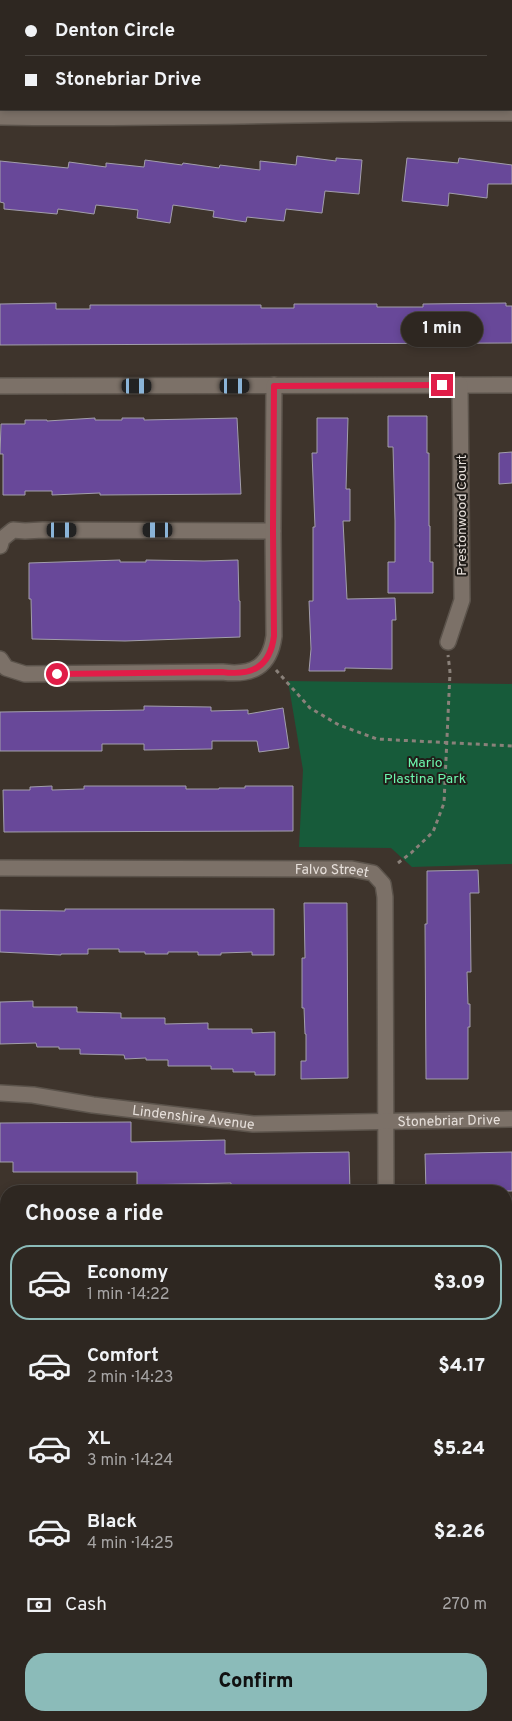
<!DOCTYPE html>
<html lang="en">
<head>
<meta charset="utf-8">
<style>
  :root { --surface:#2e2721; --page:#362f2a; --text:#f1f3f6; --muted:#a7a5a5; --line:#49443f; --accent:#8bbbb9 }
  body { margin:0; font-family:Overpass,sans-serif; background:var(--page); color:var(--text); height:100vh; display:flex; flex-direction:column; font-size:19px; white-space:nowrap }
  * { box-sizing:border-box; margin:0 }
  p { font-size:16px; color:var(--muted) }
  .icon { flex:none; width:28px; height:28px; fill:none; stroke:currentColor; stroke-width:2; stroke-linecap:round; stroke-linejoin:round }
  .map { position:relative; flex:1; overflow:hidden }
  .sheet { position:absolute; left:0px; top:1185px; width:512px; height:536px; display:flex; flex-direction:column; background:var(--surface); border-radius:20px 20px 0 0; box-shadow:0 2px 8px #0003,0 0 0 1px var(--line) }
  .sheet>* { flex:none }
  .top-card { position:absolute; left:0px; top:0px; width:512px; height:110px; box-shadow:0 2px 8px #0003,0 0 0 1px var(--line); display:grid; align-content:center; height:110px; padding:0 25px; background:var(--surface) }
  .end { position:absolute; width:22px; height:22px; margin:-11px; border:6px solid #e11d48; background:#fff; box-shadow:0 0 0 2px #fff }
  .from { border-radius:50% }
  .bubble { position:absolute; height:35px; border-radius:18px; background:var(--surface); box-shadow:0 2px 8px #0003,0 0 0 1px var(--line); font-size:16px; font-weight:800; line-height:35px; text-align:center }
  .car { position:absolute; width:15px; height:30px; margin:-15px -8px; border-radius:6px; box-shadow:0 0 4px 1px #0007; background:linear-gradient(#222 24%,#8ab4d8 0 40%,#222 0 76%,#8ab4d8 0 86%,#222 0) }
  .top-card b { display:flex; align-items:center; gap:18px; height:48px; font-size:19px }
  .top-card b+b { border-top:1px solid var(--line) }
  .top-card i { width:12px; height:12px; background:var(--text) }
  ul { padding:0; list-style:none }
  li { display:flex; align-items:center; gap:15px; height:75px; margin:0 10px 8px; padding:0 15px; border:2px solid transparent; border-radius:20px }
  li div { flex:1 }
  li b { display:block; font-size:19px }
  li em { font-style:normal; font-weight:800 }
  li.selected { border-color:var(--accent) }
  li>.icon { width:45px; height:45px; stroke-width:1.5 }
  h2 { padding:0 25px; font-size:22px; line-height:60px }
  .pay { display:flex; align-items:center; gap:12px; height:55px; padding:0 25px; font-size:19px }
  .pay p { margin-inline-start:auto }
  .cta { display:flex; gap:10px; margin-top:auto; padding:10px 25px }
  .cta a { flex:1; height:58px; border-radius:20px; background:var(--accent); color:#111; font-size:20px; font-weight:800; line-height:58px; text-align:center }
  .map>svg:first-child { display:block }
  .industrial { fill:#4a3842 }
  .green { fill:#175b3a }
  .building { fill:#684899; stroke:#a29eab }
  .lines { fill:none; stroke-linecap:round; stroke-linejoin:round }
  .minor-casing { stroke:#5b534b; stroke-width:18 }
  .tertiary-casing { stroke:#5b534b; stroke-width:20 }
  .path { stroke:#8a817a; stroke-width:3; stroke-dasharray:4 4; stroke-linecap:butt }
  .minor { stroke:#7c7168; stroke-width:15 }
  .tertiary { stroke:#7c7168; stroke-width:18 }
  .rail-casing { stroke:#c3bcb6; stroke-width:5.5 }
  .rail { stroke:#211d19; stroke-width:4; stroke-dasharray:11; stroke-linecap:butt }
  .route { stroke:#e11d48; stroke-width:6 }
  .labels { text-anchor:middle; stroke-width:4; stroke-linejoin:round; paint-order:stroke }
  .street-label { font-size:14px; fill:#e6dfda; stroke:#211d19 }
  .park-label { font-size:14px; fill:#6cf6ad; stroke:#211d19 }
</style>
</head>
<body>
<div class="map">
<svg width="512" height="1721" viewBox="0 0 512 1721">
  <rect width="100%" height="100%" fill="#3e342c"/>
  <polygon class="industrial" points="506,1276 512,1277 512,1721 0,1721 0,1292 6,1292 6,1715 506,1715"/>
  <polygon class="green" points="288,681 512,684 512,864 412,867 391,848 299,847 303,770"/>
  <g class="building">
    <polygon points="297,156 336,161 336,158 362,160 359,194 325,191 322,213 286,209 284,221 247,217 246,222 213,217 214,211 173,205 170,223 137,218 138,210 96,205 94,214 58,209 57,214 4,209 4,203 0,202 0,161 68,168 69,162 106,167 106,163 144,167 145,160 182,165 183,163 219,168 220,165 260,170 260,161 296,165"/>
    <polygon points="407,158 458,163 459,158 512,165 512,184 488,184 487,198 449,193 448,206 402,201"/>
    <polygon points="56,303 56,309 90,309 90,305 261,305 261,308 294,308 294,304 377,304 377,307 423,307 423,304 506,303 506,306 512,306 512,343 0,345 0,304"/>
    <polygon points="388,416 427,416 427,453 429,453 429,526 430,526 430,562 433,562 433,593 388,593 388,562 395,562 395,521 393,447 388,447"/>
    <polygon points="95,418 95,420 122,420 122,418 144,418 144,420 237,418 241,494 100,495 100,493 52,495 52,491 25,491 25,495 3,495 3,454 0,454 1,424 25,424 25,420 47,420 47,421"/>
    <polygon points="317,418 348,418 346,489 350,489 350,521 343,521 347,599 395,598 396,620 392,620 392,669 345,668 345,671 309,671 311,649 309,601 313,601 313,527 315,527 312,453 317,453"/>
    <polygon points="512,452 512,483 499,484 499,453"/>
    <polygon points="120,560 120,562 146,562 146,560 204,561 238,560 239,601 240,601 240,637 125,641 32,639 31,599 29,599 29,563"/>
    <polygon points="144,706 211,707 211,711 248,710 248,714 283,708 289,748 259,752 257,741 212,741 212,749 144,750 144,744 102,744 102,751 0,751 0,712 144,710"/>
    <polygon points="52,786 52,790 84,789 84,786 186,786 186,789 219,789 219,788 245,788 245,786 293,786 293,831 4,832 3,790 30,790 30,787"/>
    <polygon points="478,870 479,893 470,893 471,972 467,972 468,1004 470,1004 470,1027 468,1027 468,1079 426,1079 425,924 427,924 427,871"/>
    <polygon points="304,903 347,903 348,1078 301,1079 301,1061 306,1061 306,1034 305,1034 304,1008 302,1008 302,958 305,958"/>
    <polygon points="65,909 274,909 274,955 252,955 252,952 221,953 221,955 198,955 198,952 168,952 168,954 145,954 145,952 119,952 119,949 88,949 88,954 61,954 61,955 0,952 0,910 65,911"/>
    <polygon points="33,1001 33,1007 77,1007 77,1012 121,1013 121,1018 165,1018 165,1024 208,1023 208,1029 252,1029 252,1033 275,1032 275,1075 255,1075 255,1072 233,1072 233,1069 211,1069 211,1066 168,1066 168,1060 146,1060 146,1058 125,1059 124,1055 80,1054 80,1049 59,1049 59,1047 37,1047 36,1043 0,1044 0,1002"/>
    <polygon points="131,1122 131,1142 225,1140 225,1154 349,1152 350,1191 231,1191 231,1183 137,1185 137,1172 13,1172 13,1162 0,1162 0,1123"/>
    <polygon points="512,1152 512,1191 426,1191 425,1154"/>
  </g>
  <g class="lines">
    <g class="minor-casing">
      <g id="minor">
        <polyline points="415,1 415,0"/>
        <path d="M 0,117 C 171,120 341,112 512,113"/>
        <polyline points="0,386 512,385"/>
        <polyline points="0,546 2,539 13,530 25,531 43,530 273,531"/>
        <polyline points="448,642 462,600 460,385"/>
        <path d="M 0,659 L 6,668 L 25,674 L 222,672 C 252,676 270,667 274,636 L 273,531 L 274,385"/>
        <path id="s1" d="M 0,868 L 352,869 L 373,873 L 383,884 L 385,897 L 386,1191"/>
        <path id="s2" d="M 0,1093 L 33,1095 L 93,1105 L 253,1124 L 512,1119"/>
      </g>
    </g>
    <g class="tertiary-casing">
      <g id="tertiary">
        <polyline points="506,1254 512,1254"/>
        <polyline points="0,1261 6,1261"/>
      </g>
    </g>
    <g class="path">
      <polyline points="276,670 310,708 339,725 377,739 512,746"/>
      <polyline points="398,863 411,853 433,832 444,803 450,672 448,655"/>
      <polyline points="506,1230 512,1230"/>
      <polyline points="0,1233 6,1233"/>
    </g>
    <use href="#minor" class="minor"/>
    <use href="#tertiary" class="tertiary"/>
    <g class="rail-casing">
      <polyline id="rail" points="0,1680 6,1678"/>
    </g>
    <use href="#rail" class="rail"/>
  </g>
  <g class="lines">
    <path class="route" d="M 57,674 L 222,672 C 252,676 270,667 274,636 L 273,530 L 274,386 L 442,385"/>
  </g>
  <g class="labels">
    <g class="street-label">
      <text transform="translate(461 515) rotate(-90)" y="5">Prestonwood Court</text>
      <text dy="5" stroke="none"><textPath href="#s1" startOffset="332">Falvo Street</textPath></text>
      <text dy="5" stroke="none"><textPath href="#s2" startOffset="195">Lindenshire Avenue</textPath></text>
      <text dy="5" stroke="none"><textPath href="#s2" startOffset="451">Stonebriar Drive</textPath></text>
    </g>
    <g class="park-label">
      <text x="425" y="767">Mario<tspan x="425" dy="16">Plastina Park</tspan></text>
    </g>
  </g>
</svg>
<i class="end from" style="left:57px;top:674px"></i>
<i class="end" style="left:442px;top:385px"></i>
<div class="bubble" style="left:401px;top:312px;width:82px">1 min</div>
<i class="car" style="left:137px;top:386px;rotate:90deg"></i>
<i class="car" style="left:235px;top:386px;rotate:90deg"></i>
<i class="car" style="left:62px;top:530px;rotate:90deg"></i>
<i class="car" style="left:158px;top:530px;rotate:270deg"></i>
<div class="top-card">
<b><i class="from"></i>Denton Circle</b>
<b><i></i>Stonebriar Drive</b>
</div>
<section class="sheet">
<h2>Choose a ride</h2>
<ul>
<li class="selected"><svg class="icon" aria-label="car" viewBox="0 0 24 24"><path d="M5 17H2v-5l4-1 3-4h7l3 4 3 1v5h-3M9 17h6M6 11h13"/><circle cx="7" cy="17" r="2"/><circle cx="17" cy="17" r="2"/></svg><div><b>Economy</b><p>1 min · 14:22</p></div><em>$3.09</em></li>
<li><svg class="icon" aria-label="car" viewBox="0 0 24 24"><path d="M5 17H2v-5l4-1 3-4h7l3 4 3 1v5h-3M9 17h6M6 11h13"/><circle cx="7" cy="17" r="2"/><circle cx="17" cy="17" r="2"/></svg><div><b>Comfort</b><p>2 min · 14:23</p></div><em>$4.17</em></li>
<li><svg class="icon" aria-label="car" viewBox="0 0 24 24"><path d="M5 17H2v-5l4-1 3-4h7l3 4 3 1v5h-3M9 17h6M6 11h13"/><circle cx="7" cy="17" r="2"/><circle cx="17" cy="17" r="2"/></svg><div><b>XL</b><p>3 min · 14:24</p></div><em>$5.24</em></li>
<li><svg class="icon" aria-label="car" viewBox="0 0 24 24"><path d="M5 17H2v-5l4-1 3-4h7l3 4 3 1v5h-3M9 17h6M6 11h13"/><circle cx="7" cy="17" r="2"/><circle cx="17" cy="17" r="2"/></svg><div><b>Black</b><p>4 min · 14:25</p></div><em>$2.26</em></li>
</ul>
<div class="pay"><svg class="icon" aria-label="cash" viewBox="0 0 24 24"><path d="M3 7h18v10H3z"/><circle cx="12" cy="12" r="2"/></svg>Cash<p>270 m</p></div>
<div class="cta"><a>Confirm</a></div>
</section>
</div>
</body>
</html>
